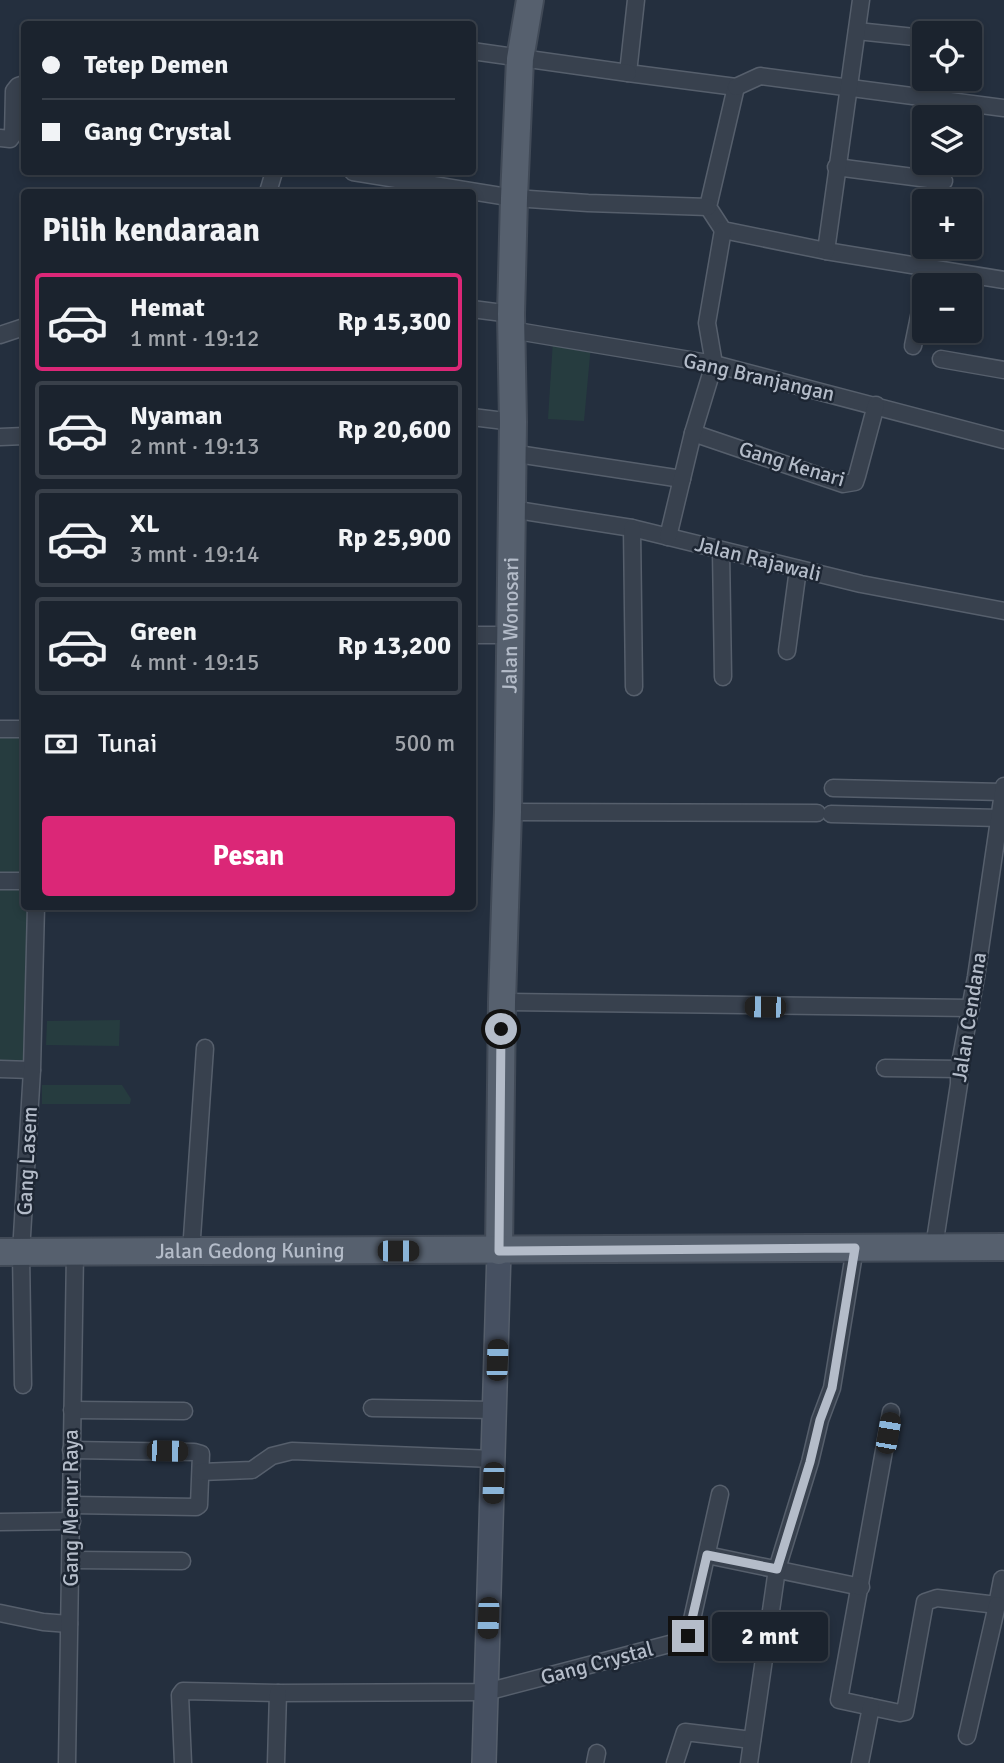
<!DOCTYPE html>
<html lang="id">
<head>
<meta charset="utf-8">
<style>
  :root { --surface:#1b232e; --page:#282f3a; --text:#f1f3f6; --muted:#a0a4aa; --line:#39404a; --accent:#db2777 }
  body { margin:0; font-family:Signika,sans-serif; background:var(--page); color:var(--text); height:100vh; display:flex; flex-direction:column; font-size:26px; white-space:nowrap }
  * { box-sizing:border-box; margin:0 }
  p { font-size:23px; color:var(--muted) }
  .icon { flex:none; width:38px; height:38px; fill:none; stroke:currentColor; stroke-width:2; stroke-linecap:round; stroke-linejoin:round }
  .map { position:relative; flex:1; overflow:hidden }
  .drawer { position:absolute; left:21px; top:189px; width:455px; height:721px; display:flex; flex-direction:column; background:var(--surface); border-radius:7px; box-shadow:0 4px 10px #0003,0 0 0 2px var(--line) }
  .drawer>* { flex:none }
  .hud { position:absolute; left:21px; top:21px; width:455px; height:154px; border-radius:7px; box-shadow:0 4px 10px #0003,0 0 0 2px var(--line); display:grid; align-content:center; height:154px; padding:0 21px; background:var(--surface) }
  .tools { position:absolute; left:912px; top:21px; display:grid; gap:14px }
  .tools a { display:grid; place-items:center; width:70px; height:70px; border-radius:7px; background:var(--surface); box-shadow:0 4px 10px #0003,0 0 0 2px var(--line); font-size:35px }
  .end { position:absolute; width:32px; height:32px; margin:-16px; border:9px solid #b4bcc9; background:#111; box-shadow:0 0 0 4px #111 }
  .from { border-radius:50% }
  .bubble { position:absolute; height:49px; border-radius:7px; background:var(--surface); box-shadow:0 4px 10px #0003,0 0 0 2px var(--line); font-size:23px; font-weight:700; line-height:49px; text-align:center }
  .car { position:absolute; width:21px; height:42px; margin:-21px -10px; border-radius:9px; box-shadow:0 0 5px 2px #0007; background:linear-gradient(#222 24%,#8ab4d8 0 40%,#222 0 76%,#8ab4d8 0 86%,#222 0) }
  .hud b { display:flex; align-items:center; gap:24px; height:66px; font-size:26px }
  .hud b+b { border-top:2px solid var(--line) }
  .hud i { width:18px; height:18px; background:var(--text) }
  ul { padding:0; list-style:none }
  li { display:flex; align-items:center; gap:21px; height:98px; margin:0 14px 10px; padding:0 7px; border:4px solid var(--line); border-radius:7px }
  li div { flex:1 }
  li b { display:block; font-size:26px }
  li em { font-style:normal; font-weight:700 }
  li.on { border-color:var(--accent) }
  li>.icon { width:63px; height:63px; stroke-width:1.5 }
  h2 { padding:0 21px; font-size:32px; line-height:84px }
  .pay { display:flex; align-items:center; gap:18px; height:77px; padding:0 21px; font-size:26px }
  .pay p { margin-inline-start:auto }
  .action { display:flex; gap:14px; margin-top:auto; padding:14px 21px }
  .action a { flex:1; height:80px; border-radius:7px; background:var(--accent); color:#fff; font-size:28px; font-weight:700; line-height:80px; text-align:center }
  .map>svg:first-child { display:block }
  .green { fill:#263c3f }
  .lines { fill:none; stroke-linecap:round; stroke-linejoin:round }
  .minor-casing { stroke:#565f6c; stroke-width:19 }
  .secondary-casing { stroke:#565f6c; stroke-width:26 }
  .primary-casing { stroke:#414a57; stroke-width:30 }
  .minor { stroke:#38414e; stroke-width:16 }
  .secondary { stroke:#465061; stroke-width:23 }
  .primary { stroke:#56606e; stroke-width:26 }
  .route { stroke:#b4bcc9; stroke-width:9 }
  .labels { text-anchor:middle; stroke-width:5; stroke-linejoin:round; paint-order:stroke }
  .street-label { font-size:21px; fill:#b4bcc9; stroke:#1d2633 }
</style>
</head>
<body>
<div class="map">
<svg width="1004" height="1763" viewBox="0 0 1004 1763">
  <rect width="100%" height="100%" fill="#242f3e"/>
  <g class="green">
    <polygon points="553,340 591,345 584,421 548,419"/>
    <polygon points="0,734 24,735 24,875 0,875"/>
    <polygon points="0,885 24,885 24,906 33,907 28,1066 0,1066"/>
    <polygon points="120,1020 119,1046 46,1045 47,1021"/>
    <polygon points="42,1085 122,1085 131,1099 130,1104 42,1104"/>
  </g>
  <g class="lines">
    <g class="minor-casing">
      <g id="minor">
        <polyline points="636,0 628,73 736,87"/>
        <polyline points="857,31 924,38"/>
        <polyline points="472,51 628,73"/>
        <polyline points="736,87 708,207 723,230 826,251 1004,280"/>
        <polyline points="736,87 760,76 1004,108"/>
        <polyline points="0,138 10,139 13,135 14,91 18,86 24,84"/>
        <polyline points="836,167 944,181"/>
        <polyline points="353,172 514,198 588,203 708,207"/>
        <polyline points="268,192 274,172"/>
        <polyline points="826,251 861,0"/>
        <polyline points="472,309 511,314"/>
        <polyline points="511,330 714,364 1004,440"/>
        <polyline points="0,335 24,327"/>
        <polyline points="913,346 924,292"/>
        <polyline points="941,359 1004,370"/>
        <polyline points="472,417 513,422"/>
        <polyline points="693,433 843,484 855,482 857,476 876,405"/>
        <polyline points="0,437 24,436"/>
        <polyline points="511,453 682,479"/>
        <polyline points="511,509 632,528 861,584 1004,611"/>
        <polyline points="632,528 634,687"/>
        <polyline points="668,537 693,433 714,364 707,323 723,230"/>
        <polyline points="721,551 723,677"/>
        <polyline points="472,635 509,635"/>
        <polyline points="787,651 798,569"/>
        <polyline points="0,729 24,729"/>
        <polyline points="833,788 1003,792"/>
        <polyline points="508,812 817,813"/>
        <polyline points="831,814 1000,818"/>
        <polyline points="0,881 24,881"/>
        <polyline points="502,1002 971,1008"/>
        <polyline points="885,1068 959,1069"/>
        <polyline points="0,1069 32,1070"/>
        <polyline points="934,1247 959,1084 959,1069 976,977 1004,786"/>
        <polyline points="191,1252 205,1048"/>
        <polyline points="23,1385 21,1252 32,1070 36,906"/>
        <polyline points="372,1408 495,1410"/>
        <polyline points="72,1410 184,1411"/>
        <polyline points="891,1412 839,1700 900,1713 905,1712 925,1602 937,1598 997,1605 1002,1579"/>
        <polyline points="71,1450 194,1452 201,1454 199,1505 196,1507 72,1505"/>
        <polyline points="201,1472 252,1470 272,1456 292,1451 494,1459"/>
        <polyline points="0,1522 72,1521"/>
        <polyline points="707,1555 861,1587"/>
        <polyline points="71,1560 182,1561"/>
        <polyline points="0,1613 43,1622 69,1624"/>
        <polyline points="967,1736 997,1605"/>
        <polyline points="67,1763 75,1252"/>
        <polyline points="183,1763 180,1695 183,1691 278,1693 486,1692 685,1640 689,1633 720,1494"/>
        <polyline points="276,1763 278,1693"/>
        <polyline points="595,1763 597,1753"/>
        <polyline points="675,1763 685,1732 752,1740"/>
        <polyline points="749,1763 777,1569 810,1462 820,1420 832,1388 855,1248"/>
        <polyline points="860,1763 871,1707"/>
      </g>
    </g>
    <g class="secondary-casing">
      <polyline id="secondary" points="484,1763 499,1251"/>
    </g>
    <g class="primary-casing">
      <g id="primary">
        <path id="s1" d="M 499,1251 L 502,1002 L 508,812 L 513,422 L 511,314 L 514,198 L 520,59 L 530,0"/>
        <path id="s2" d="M 0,1252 L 1004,1247"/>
      </g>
    </g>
    <use href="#minor" class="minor"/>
    <use href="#secondary" class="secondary"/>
    <use href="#primary" class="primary"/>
  </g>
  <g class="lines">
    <polyline class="route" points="501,1029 499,1251 855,1248 832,1388 820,1420 810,1462 777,1569 707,1555 688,1636"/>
  </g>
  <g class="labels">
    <g class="street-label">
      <text transform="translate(759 377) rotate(13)" y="7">Gang Branjangan</text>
      <text transform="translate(792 464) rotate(17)" y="7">Gang Kenari</text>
      <text transform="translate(758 559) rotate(14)" y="7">Jalan Rajawali</text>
      <text dy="7" stroke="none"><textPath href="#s1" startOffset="626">Jalan Wonosari</textPath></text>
      <text transform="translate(969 1017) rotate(-81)" y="7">Jalan Cendana</text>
      <text transform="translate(27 1161) rotate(-87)" y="7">Gang Lasem</text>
      <text dy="7" stroke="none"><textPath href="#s2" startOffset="250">Jalan Gedong Kuning</textPath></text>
      <text transform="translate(71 1508) rotate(-90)" y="7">Gang Menur Raya</text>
      <text transform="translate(597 1663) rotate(-15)" y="7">Gang Crystal</text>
    </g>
  </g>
</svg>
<div class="tools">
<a><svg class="icon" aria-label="locate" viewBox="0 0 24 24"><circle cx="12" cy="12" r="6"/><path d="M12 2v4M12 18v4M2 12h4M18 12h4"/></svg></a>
<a><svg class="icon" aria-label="layers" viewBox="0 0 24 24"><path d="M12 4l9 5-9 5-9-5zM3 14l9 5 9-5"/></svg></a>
<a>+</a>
<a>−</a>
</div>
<i class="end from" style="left:501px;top:1029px"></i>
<i class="end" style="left:688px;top:1636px"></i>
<div class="bubble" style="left:712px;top:1612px;width:116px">2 mnt</div>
<i class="car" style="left:765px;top:1007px;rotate:271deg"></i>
<i class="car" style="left:398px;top:1251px;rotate:90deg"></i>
<i class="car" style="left:497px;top:1360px;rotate:2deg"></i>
<i class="car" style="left:888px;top:1433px;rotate:10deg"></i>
<i class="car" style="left:167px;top:1451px;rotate:91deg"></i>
<i class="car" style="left:493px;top:1483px;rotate:182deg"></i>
<i class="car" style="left:488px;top:1618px;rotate:182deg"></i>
<div class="hud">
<b><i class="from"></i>Tetep Demen</b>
<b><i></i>Gang Crystal</b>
</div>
<section class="drawer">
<h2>Pilih kendaraan</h2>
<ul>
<li class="on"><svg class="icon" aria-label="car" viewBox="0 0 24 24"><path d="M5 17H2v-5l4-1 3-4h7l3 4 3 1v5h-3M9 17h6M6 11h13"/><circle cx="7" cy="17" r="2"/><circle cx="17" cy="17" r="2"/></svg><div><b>Hemat</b><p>1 mnt · 19:12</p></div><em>Rp 15,300</em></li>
<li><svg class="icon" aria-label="car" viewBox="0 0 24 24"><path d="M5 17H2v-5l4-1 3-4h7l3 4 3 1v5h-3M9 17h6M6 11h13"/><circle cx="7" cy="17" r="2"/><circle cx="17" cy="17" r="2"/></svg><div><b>Nyaman</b><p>2 mnt · 19:13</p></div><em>Rp 20,600</em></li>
<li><svg class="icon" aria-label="car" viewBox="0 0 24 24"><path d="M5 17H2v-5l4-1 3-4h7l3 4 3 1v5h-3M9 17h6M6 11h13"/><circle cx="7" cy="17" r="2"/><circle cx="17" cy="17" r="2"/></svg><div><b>XL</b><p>3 mnt · 19:14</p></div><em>Rp 25,900</em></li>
<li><svg class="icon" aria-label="car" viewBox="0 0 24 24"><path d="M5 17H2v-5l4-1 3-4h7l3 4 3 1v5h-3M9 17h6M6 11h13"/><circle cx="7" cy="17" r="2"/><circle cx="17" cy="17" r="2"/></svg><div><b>Green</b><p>4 mnt · 19:15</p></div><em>Rp 13,200</em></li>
</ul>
<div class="pay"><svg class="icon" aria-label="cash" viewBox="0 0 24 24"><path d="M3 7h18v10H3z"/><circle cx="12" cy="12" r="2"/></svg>Tunai<p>500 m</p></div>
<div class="action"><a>Pesan</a></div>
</section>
</div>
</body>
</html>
